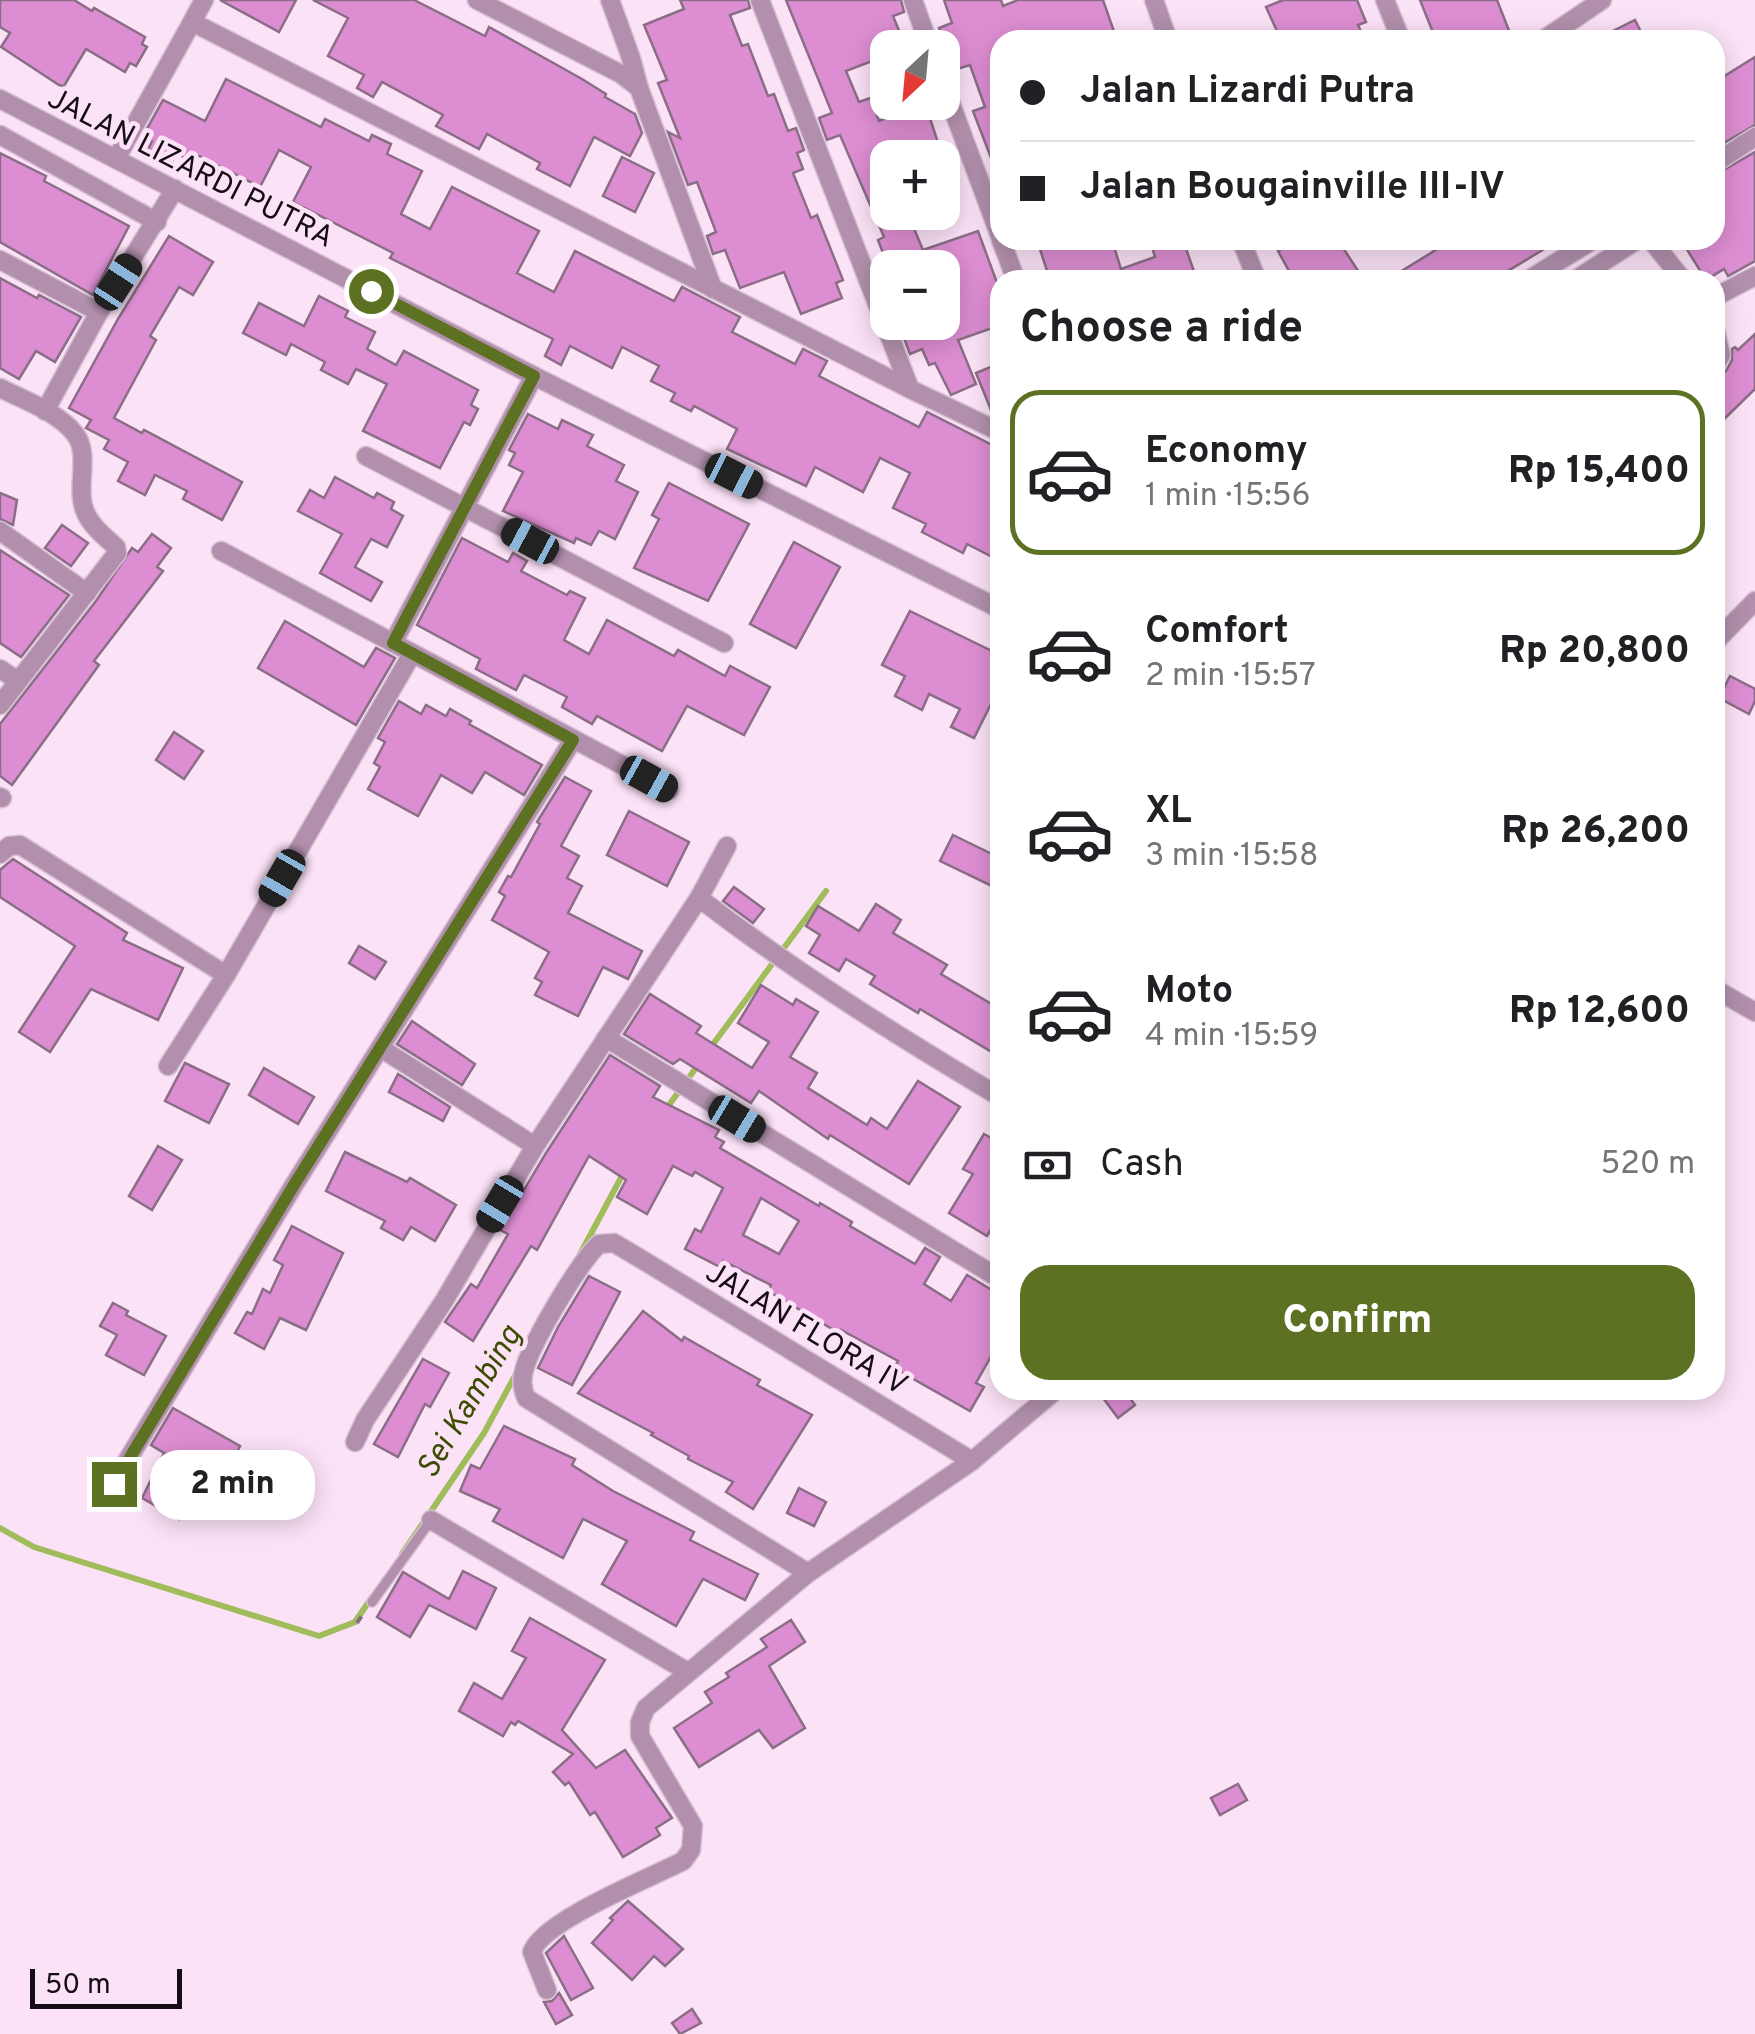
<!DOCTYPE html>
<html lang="en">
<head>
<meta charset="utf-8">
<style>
  :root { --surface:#fff; --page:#f2f2f2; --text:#202124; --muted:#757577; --line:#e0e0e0; --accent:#5c7121 }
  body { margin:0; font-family:Overpass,sans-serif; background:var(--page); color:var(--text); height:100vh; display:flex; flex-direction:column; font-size:38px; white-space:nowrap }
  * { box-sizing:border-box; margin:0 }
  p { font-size:32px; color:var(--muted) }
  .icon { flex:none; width:55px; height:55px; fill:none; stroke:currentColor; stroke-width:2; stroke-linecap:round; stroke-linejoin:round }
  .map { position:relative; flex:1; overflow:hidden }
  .sheet { position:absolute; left:990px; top:270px; width:735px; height:1130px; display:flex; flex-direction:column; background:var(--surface); border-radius:30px; box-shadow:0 5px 25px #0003 }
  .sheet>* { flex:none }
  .top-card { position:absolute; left:990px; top:30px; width:735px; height:220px; border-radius:30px; box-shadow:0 5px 25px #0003; display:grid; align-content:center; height:220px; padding:0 30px; background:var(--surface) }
  .needle { width:65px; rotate:206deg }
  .buttons { position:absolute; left:870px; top:30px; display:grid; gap:20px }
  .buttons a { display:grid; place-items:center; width:90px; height:90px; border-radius:20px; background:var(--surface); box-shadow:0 5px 25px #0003; font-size:50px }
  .scale { position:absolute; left:30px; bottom:25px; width:152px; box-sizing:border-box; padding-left:10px; border:5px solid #160c15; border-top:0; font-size:28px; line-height:35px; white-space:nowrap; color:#160c15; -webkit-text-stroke:8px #fce2f7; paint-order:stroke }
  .end { position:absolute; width:45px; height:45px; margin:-22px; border:12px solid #5c7121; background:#fff; box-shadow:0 0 0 5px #fff }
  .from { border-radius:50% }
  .bubble { position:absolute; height:70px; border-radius:30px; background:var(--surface); box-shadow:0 5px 25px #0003; font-size:32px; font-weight:800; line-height:70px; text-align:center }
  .car { position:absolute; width:30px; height:60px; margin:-30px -15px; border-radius:12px; box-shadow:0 0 8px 2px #0007; background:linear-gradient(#222 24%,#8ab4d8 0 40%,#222 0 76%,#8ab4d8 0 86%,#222 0) }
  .top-card b { display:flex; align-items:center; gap:35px; height:95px; font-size:38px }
  .top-card b+b { border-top:2px solid var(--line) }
  .top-card i { width:25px; height:25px; background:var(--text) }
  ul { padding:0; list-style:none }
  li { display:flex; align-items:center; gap:30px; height:165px; margin:0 20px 15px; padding:0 10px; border:5px solid transparent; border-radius:30px }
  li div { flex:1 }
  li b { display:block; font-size:38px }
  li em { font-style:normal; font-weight:800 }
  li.current { border-color:var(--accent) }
  li>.icon { width:90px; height:90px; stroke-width:1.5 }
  h2 { padding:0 30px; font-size:45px; line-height:120px }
  .pay { display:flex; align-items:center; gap:25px; height:110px; padding:0 30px; font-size:38px }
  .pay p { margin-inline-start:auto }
  .primary-button { display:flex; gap:20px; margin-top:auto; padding:20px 30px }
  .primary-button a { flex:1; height:115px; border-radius:30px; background:var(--accent); color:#fff; font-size:40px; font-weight:800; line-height:115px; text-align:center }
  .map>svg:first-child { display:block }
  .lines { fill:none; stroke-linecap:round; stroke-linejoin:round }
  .stream { stroke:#a0bc5b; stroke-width:6 }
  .building { fill:#dd8ed2; stroke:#8a6e86; stroke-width:2.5; fill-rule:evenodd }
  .service-casing { stroke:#d7c0d3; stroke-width:12 }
  .minor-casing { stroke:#d7c0d3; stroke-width:21 }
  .path { stroke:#82707f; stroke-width:4; stroke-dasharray:8 5; stroke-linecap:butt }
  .service { stroke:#b290ad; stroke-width:9 }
  .minor { stroke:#b290ad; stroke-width:18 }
  .route { stroke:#5c7121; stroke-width:12 }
  .labels { text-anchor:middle; stroke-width:9; stroke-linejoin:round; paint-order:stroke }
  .street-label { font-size:30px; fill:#160c15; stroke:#fce2f7 }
  .water-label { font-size:32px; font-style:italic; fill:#3c4d02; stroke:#fce2f7 }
</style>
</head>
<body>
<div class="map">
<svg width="1755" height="2034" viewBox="0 0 1755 2034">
  <rect width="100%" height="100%" fill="#fce2f7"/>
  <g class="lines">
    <g class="stream">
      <polyline points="711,1047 826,891"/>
      <polyline points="664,1112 698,1065"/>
      <polyline points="578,1258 624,1172"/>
      <polyline points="0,1528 34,1547 319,1636 355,1622 372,1597"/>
      <polyline points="402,1554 484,1433 518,1370"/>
    </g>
  </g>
  <g class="building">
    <polygon points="0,0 74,0 92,11 94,8 145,37 142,44 147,47 136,66 130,63 125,72 86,49 64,86 59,85 1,47 10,33 0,27"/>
    <polygon points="220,0 296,0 279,32"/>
    <polygon points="313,0 414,0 485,36 489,27 582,79 606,94 605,97 635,114 642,133 630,156 594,137 570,186 537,169 540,163 487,134 479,149 436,126 443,115 382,82 373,97 357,88 364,75 328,56 348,18"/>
    <polygon points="680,0 748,0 750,8 730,15 742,46 748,44 768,96 774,94 788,131 796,128 804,150 797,153 803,169 793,173 811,218 817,215 843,280 836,283 842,298 801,314 784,272 740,288 725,250 713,254 707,236 716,232 697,182 688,185 668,132 680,138 658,83 667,80 644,25 684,9"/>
    <polygon points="786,0 901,0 904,12 893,16 906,48 888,48 888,55 846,71 859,102 870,98 879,121 925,103 943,158 888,158 888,210 882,212 907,212 923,250 978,231 1000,291 1000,314 994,316 998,326 958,340 976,384 951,395 935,363 929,365 922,349 910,354 898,322 942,322 942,268 882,268 887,263 878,240 884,237 840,135 827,140 819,118 832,113"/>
    <polygon points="944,0 1001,0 1003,6 1018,0 1103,0 1117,40 1000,40 1000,181 973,111 985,107 970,65 954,70 939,28 952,23"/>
    <polygon points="1283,0 1357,0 1366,22 1358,25 1365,40 1281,40 1266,7"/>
    <polygon points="1420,0 1497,0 1510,33 1493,40 1436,40"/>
    <polygon points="1635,20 1645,40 1595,40"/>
    <polygon points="1755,57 1755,125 1715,148 1715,82"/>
    <polygon points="226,79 321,127 325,119 369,141 372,135 391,144 387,154 422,171 401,214 430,229 452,187 539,231 517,273 554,292 575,251 674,301 682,287 740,317 732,332 795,364 803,349 827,361 819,376 919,427 927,412 1000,449 1000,498 995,509 1000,512 1000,561 967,544 963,553 922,532 926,524 893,508 910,473 880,458 863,492 815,467 806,486 727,449 737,429 694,406 691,411 671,401 675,393 651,381 659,366 622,347 612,368 570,346 561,365 545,356 553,339 390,258 393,253 293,202 311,167 279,150 260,187 193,153 189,160 176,153 169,168 145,156 152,141 143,136 163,100 205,121"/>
    <polygon points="1755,152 1755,261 1728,276 1724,269 1706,280 1681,240 1715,240 1715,175"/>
    <polygon points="0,153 46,176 44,181 129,226 93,295 0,242"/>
    <polygon points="622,157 654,173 635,212 603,196"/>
    <polygon points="169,236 213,262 193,295 179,287 150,336 156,340 114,418 142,433 144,430 242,482 222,520 183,499 187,491 155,475 145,495 118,481 128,462 104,449 109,440 86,428 91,420 69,408 118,319"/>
    <polygon points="1037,240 1112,240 1121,269 1155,257 1150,240 1183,240 1197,280 1050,280"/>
    <polygon points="1286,240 1338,240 1364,280 1294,280 1278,251 1289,245"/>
    <polygon points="1452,240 1559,240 1493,280 1387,280"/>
    <polygon points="0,278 37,298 39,295 81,317 55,362 36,351 19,379 0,368"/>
    <polygon points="319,296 348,311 345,317 375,332 367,349 396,365 404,351 478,390 471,405 478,409 470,425 464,422 440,468 363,431 387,384 356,369 348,384 321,370 325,362 291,344 286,355 243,333 259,303 304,326"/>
    <polygon points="1755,334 1755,389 1715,428 1715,377 1726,371 1732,360 1732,349 1735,347 1738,350"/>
    <polygon points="1000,363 1000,418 993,415 976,373"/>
    <polygon points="528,414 558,429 562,420 593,435 587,446 624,465 616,481 638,492 615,539 599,531 591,545 576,538 574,543 503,511 523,472 509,465 515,453 509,450"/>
    <polygon points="335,477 374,498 377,493 394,502 391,509 403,516 387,547 371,539 355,567 382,582 371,601 320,573 342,534 298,511 310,490 324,498"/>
    <polygon points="669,483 749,524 708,601 634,568 659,519 652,515"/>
    <polygon points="0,493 17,500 13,525 0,519"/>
    <polygon points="62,525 88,543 71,566 45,548"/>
    <polygon points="152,534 171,548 157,567 163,571 94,661 99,665 12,785 0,776 0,724 96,601 132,548 138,552"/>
    <polygon points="462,538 508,562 513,553 527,561 521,571 567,595 570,591 585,598 564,640 589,654 607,620 674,656 678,650 725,676 730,666 770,687 744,735 687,706 662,751 597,716 592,724 562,707 567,697 524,675 516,690 476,669 480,659 417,625"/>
    <polygon points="794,542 840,567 796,648 750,624"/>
    <polygon points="0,550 69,595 21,657 0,643"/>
    <polygon points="910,611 1000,655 1000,711 990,706 974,738 951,727 960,709 929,694 922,710 895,696 905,676 882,665"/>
    <polygon points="285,621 364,667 376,648 395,658 356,725 258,668"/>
    <polygon points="1730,676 1755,689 1755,701 1749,714 1719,698"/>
    <polygon points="399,701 421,714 426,705 446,716 450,709 471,721 469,724 542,765 524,795 485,772 472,793 441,775 418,816 368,789 380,767 374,763 385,742 378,738"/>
    <polygon points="174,732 203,751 184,779 156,760"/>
    <polygon points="565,777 591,791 561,846 579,856 567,878 582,886 568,913 642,951 628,979 603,967 578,1016 535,995 542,982 535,978 549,952 492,920 505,896 499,892 508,876 511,877 540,824 537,822"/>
    <polygon points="629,811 689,842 667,886 607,855"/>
    <polygon points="953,835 1000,858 1000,890 940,861"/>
    <polygon points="13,859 127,933 123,940 183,968 158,1020 91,989 50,1052 19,1032 75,946 0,897 0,870"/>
    <polygon points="734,887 764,909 753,923 723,901"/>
    <polygon points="876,904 901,920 893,933 947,965 941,974 1000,1009 1000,1057 920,1009 918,1013 870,984 875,976 846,959 839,971 809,953 820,935 806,926 818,906 859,931"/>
    <polygon points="359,946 386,962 375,979 349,963"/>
    <polygon points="761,985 793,1005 796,999 818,1012 790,1057 817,1073 808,1088 867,1125 871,1118 887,1129 918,1081 960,1107 909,1184 830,1135 828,1139 759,1091 751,1103 680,1059 673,1064 624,1034 650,994 701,1026 696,1033 752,1068 769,1042 738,1023"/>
    <polygon points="412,1021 475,1064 462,1085 397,1044"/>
    <path d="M 610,1055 L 660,1086 L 653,1097 L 719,1130 L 715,1137 L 724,1142 L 720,1148 L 819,1206 L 820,1203 L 852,1222 L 850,1226 L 915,1264 L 925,1248 L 940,1257 L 924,1284 L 951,1301 L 967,1275 L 1000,1295 L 1000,1304 L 992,1317 L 1000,1322 L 1000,1357 L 993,1353 L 976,1383 L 984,1387 L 970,1411 L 894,1368 L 898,1361 L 841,1330 L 839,1333 L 768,1291 L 771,1285 L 723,1261 L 720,1267 L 685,1249 L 695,1229 L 701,1232 L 723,1188 L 695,1172 L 692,1176 L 673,1166 L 647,1214 L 617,1197 L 626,1180 L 589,1156 L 537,1250 L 531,1246 L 473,1341 L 445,1322 L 471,1284 L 477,1288 L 508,1234 L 500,1230 L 546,1153 ZM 761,1198 L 799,1221 L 779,1254 L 743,1235 Z"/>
    <polygon points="185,1063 229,1084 209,1123 165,1101"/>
    <polygon points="264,1068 314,1097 298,1124 249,1095"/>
    <polygon points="398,1074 450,1107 443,1121 389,1092"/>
    <polygon points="984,1134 1000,1143 1000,1214 987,1236 949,1213 973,1174 963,1169"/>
    <polygon points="158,1146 182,1160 152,1210 129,1196"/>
    <polygon points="345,1152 407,1182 410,1178 456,1205 435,1241 411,1227 403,1240 381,1228 385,1221 326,1191"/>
    <polygon points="292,1226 343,1253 306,1330 280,1318 264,1349 235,1333 247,1312 252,1314 263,1289 270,1293 283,1265 274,1260"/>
    <polygon points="589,1276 620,1292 572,1385 538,1368 558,1327"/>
    <polygon points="113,1303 128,1311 126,1315 166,1336 144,1375 106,1355 117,1335 100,1326"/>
    <polygon points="643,1311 682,1341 684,1337 735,1366 760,1380 757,1385 812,1415 753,1509 726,1492 733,1482 688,1459 689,1456 651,1435 653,1433 578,1393"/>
    <polygon points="423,1359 449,1373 430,1407 425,1404 398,1457 374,1444"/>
    <polygon points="1097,1390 1124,1390 1135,1405 1118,1418"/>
    <polygon points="173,1408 240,1446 221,1486 204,1476 179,1519 142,1498 164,1453 151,1445"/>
    <polygon points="504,1426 575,1459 572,1465 613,1491 694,1532 690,1540 758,1574 745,1600 703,1579 676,1626 602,1584 627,1541 583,1519 563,1558 493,1521 500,1509 460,1491 471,1465 480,1469"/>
    <polygon points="799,1488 826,1502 814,1526 787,1513"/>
    <polygon points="463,1571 496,1588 476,1629 429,1605 410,1637 377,1617 403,1572 449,1599"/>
    <polygon points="530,1618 605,1660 562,1730 596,1768 625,1750 672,1818 656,1828 660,1835 623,1857 595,1812 590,1815 569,1782 565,1785 553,1772 573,1754 518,1721 515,1725 511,1722 503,1736 459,1711 474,1683 502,1699 526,1658 512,1651"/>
    <polygon points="791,1620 805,1642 769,1666 805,1728 773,1748 759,1730 699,1767 674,1728 712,1703 705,1692 729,1677 726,1673 767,1647 761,1639"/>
    <polygon points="1238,1784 1247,1800 1220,1815 1211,1798"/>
    <polygon points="628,1901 683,1949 665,1966 654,1956 632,1980 592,1943 613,1920 610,1918"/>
    <polygon points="564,1936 593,1988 571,2000 546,1953"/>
    <polygon points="559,1993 572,2015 556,2024 544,2002 552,2001"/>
    <polygon points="692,2009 701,2023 680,2034 672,2023"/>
  </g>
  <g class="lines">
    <g class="service-casing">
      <polyline id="service" points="372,1602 431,1520"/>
    </g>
    <g class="minor-casing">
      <g id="minor">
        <polyline points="477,0 621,74 639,88"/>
        <polyline points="610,0 631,58 639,88 713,289"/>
        <polyline points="760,0 910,389"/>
        <polyline points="913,0 930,48"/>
        <polyline points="1154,0 1168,40"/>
        <polyline points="1385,0 1401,40"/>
        <polyline points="192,22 204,0"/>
        <polyline points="1543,40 1602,0"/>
        <polyline points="942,80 1000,236"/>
        <polyline points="0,99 534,376 1000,609"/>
        <polyline points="0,135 157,222"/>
        <polyline points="116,159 192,22 910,389 1000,432"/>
        <polyline points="1715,163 1755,137"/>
        <polyline points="1001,240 1016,280"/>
        <polyline points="1241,240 1257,280"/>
        <polyline points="1651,240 1683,280"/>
        <polyline points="0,260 99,312"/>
        <polyline points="1528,280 1593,240"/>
        <polyline points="1575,280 1637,240"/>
        <polyline points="1715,297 1755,276"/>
        <polyline points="1715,330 1721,355 1715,365"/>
        <path d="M 0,388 C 24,400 58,412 75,434 C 91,454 75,488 85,511 C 90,525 105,537 116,547 L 117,553 L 0,705"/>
        <polyline points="45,411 99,312 175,189"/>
        <polyline points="366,456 724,643"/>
        <polyline points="0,531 87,593"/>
        <polyline points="221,551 669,790"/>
        <polyline points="1715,642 1755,601"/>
        <polyline points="393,643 534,376"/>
        <polyline points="0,669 18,681"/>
        <polyline points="0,797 2,798"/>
        <polyline points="0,854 9,846 20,845 226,975"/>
        <path d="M 699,898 C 795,972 896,1035 1000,1097"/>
        <polyline points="1715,989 1755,1012"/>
        <polyline points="606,1038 1000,1279"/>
        <polyline points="382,1049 535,1146"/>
        <polyline points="168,1066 226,975 412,654"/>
        <polyline points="355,1442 365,1420 444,1301 535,1146 699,898 727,846"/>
        <polyline points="113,1484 294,1185 573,740"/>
        <polyline points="431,1520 688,1672"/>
        <path d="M 808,1573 L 526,1398 C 522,1387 521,1379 525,1367 C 534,1339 578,1264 599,1244 L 614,1243 L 646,1262 L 972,1461"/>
        <path d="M 547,1990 L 532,1952 C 542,1921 650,1878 683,1861 L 691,1850 L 693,1826 L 640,1736 L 640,1722 L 646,1708 L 808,1573 L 972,1461 L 1056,1390"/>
      </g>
    </g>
    <polyline class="path" points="357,1623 363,1614"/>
    <use href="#service" class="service"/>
    <use href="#minor" class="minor"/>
  </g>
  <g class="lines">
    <polyline class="route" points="114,1484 294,1185 573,740 393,643 534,376 371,291"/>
  </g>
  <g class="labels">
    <g class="street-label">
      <text transform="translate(191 167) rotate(27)" y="10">JALAN LIZARDI PUTRA</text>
      <text transform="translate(807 1328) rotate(31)" y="10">JALAN FLORA IV</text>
    </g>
    <g class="water-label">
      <text transform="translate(468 1401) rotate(-59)" y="11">Sei Kambing</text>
    </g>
  </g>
</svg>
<div class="buttons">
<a><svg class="needle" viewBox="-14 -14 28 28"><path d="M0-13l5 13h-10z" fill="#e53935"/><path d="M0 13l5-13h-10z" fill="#757577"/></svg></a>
<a>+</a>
<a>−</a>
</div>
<div class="scale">50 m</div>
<i class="end from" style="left:371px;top:291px"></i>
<i class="end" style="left:114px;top:1484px"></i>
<div class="bubble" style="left:150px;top:1450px;width:165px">2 min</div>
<i class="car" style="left:118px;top:282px;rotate:33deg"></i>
<i class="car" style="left:734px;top:476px;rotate:117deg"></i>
<i class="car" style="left:530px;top:541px;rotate:298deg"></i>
<i class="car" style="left:649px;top:779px;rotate:119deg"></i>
<i class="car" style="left:282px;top:878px;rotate:210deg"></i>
<i class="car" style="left:737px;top:1119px;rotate:121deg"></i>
<i class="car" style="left:500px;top:1204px;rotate:211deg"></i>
<div class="top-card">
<b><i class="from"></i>Jalan Lizardi Putra</b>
<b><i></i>Jalan Bougainville III-IV</b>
</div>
<section class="sheet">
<h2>Choose a ride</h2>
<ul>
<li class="current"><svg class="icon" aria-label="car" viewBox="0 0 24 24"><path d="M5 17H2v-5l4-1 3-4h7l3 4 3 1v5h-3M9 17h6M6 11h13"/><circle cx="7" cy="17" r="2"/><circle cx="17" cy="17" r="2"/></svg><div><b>Economy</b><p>1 min · 15:56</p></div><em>Rp 15,400</em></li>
<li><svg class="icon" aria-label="car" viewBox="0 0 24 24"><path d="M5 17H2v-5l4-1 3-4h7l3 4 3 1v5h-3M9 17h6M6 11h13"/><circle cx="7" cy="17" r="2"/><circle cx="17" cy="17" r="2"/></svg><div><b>Comfort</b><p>2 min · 15:57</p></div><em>Rp 20,800</em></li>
<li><svg class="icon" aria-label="car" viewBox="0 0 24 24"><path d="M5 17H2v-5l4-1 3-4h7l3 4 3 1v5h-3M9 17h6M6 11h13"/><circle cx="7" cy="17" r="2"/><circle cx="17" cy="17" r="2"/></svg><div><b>XL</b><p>3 min · 15:58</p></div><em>Rp 26,200</em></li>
<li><svg class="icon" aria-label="car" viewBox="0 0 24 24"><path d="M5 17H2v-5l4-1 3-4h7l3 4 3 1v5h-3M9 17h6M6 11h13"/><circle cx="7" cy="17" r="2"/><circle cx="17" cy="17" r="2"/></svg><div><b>Moto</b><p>4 min · 15:59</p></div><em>Rp 12,600</em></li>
</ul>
<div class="pay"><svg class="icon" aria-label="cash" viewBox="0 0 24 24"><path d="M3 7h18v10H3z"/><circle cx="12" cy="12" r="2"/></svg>Cash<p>520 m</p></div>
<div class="primary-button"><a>Confirm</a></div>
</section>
</div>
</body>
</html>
